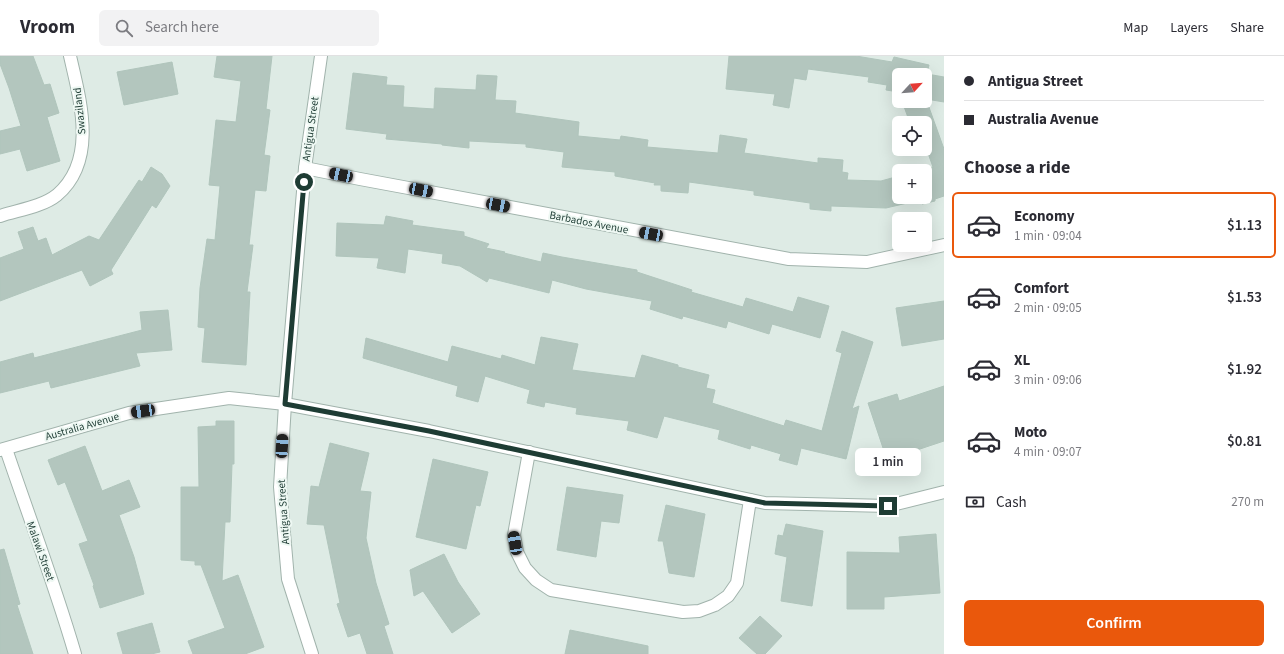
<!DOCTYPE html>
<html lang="en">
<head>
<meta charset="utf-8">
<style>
  :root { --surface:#fff; --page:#f2f2f3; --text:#2b2b33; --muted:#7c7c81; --line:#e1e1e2; --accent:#ea580c }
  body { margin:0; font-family:"Source Sans 3",sans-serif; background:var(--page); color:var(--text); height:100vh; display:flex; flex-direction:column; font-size:15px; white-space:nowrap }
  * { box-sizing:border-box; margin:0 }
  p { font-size:13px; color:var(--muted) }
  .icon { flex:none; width:22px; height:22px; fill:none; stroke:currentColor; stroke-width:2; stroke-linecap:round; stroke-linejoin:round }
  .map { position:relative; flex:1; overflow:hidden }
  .side { display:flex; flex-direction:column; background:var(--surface); width:340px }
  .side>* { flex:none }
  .banner { display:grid; align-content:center; height:88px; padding:0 20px; background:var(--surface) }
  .needle { width:26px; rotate:64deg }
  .controls { position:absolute; left:892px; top:12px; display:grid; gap:8px }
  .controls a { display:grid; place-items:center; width:40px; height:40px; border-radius:6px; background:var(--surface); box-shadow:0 4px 16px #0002; font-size:20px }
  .end { position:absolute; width:18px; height:18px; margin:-9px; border:5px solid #1e3c34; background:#fff; box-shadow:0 0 0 2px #fff }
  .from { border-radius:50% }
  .bubble { position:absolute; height:28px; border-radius:6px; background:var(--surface); box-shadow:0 4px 16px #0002; font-size:13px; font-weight:600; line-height:28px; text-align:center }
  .car { position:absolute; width:12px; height:24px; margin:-12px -6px; border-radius:5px; box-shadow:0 0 3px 1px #0007; background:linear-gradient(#222 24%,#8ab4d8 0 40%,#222 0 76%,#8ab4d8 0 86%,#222 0) }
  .banner b { display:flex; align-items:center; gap:14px; height:38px; font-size:15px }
  .banner b+b { border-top:1px solid var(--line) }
  .banner i { width:10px; height:10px; background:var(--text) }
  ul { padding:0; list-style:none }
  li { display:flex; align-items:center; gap:12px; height:66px; margin:0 8px 6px; padding:0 12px; border:2px solid transparent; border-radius:6px }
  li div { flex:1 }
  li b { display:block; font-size:15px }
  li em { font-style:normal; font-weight:600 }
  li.on { border-color:var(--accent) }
  li>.icon { width:36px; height:36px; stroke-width:1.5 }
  h2 { padding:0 20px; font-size:18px; line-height:48px }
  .pay { display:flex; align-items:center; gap:10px; height:44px; padding:0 20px; font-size:15px }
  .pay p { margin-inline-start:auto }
  .button { display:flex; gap:8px; margin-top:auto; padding:8px 20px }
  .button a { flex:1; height:46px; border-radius:6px; background:var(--accent); color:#fff; font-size:16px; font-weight:600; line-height:46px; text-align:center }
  header { display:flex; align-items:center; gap:24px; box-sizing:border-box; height:56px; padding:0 20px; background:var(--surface); border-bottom:1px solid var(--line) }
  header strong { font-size:19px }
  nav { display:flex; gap:22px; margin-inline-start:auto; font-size:14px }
  .search { width:280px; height:36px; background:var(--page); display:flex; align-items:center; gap:10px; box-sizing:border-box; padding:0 14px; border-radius:6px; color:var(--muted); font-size:15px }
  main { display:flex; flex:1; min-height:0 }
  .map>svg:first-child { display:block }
  .building { fill:#b3c6be; stroke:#b0c5bc }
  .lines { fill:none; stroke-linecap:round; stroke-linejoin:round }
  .street-casing { stroke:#a1b3ac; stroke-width:14 }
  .street { stroke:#fff; stroke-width:12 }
  .route { stroke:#1e3c34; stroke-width:5 }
  .labels { text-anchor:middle; stroke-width:4; stroke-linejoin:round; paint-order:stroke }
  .street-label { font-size:11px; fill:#1e3c34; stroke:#eef8f3 }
</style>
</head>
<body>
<header>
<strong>Vroom</strong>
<div class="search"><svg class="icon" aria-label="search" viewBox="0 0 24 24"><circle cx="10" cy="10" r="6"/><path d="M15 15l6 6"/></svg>Search here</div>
<nav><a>Map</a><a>Layers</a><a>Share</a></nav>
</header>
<main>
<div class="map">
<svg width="944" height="598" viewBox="0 0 944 598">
  <rect width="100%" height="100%" fill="#deebe5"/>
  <g class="building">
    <polygon points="0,0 33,0 44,29 50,28 59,57 47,61 60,105 27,115 20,93 0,98 0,75 21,70 9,32 0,8"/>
    <polygon points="217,0 272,0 266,53 270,54 264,99 270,100 266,135 255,134 249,189 253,189 247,236 250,236 246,309 202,306 205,272 198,271 200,232 207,183 215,184 220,130 209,129 216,64 236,66 241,25 214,21"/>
    <polygon points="729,0 856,0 892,6 894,1 929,9 927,18 944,21 944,46 926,43 944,93 944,140 935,143 935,145 922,148 920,144 886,152 831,150 831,155 810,153 810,147 754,139 754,135 689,126 688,137 661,135 661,129 654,129 655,127 615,120 615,116 562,111 564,96 526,91 526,88 469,85 469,92 442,89 442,88 386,83 387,78 346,73 353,17 387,21 386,29 404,30 403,51 434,53 435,32 476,34 477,19 497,20 495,44 516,45 515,57 579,66 578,80 620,84 621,80 648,84 647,91 718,97 720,79 747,83 744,97 818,107 818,102 843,104 842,116 848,117 847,124 881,125 899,120 899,141 925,141 925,115 919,115 933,111 925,89 925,67 910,67 902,45 925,45 925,19 899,19 899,36 886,34 887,29 868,26 869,21 808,13 806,24 794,22 789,52 773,49 775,38 726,33"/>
    <polygon points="172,6 178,38 124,49 117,16"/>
    <polygon points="151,111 162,118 170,130 156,152 152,149 111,214 113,218 90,230 82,214 0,245 0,202 24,193 18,176 33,171 38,185 46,182 52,199 89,180 99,184 139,124 142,126"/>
    <polygon points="386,160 413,165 412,169 464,176 464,180 489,188 486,192 505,196 504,197 541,206 543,197 562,201 637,214 637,216 692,234 691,236 743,251 746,242 793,256 798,241 829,250 820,282 772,268 769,278 728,265 726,272 683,260 682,263 650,253 652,245 586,233 552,224 549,237 489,222 487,226 460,210 442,207 443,198 408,193 405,217 377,212 379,202 336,200 337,167 384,169"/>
    <polygon points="944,245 944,283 902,290 896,252"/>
    <polygon points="168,254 172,294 136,297 140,310 51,332 49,325 0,337 0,306 33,297 34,302 142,274 140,256"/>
    <polygon points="842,275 873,286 852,353 859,350 846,403 801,392 797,409 779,404 781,398 751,389 750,393 718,383 720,374 664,360 657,382 627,374 629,365 576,358 577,352 545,346 544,351 527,347 530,334 485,320 478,346 456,340 458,330 363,302 366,282 448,306 452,290 501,303 502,299 535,309 541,281 578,288 572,314 635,322 642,299 678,309 678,311 709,319 706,332 715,334 712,347 784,370 786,364 822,375 842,297 836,295"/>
    <polygon points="944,330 944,385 887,404 868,347 897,338 899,345"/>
    <polygon points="216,365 234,365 234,408 232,408 230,466 225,466 222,525 238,519 264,591 245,598 193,598 188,585 225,572 201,509 195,509 195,505 181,504 181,431 199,431 198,371 216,370"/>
    <polygon points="330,387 369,397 360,435 371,436 366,482 376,527 389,568 384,570 393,598 367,598 360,577 348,581 337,548 340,547 324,469 307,468 311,430 319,431"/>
    <polygon points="85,390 102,435 129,424 140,451 119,459 134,501 144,538 100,552 93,530 94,529 79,488 88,485 65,426 58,429 48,404"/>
    <polygon points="433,403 488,416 480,450 476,449 466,493 416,481"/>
    <polygon points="567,431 623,439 619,467 601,465 596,501 557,494"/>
    <polygon points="666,449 705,458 694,521 669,517 663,485 658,485"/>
    <polygon points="786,468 823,475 812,550 781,545 787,501 775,498 778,479 783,480"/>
    <polygon points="936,478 940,537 884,541 884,553 847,553 847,496 900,497 899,481"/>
    <polygon points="4,493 20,548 17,549 33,598 0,598 0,494"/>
    <polygon points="444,498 458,526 480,558 452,577 423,535 414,540 410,514"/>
    <polygon points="760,560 782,580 765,598 757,598 739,582"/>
    <polygon points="152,567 160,596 151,598 123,598 117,577"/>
    <polygon points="570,574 648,590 648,598 565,598"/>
  </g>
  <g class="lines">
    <g class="street-casing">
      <g id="street">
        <polyline points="305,112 360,123 789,203 867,206 944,189"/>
        <path d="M 0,160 C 18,154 42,151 57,139 C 98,104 80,44 70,0"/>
        <path d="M 6,393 C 29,461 55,529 75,598"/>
        <polyline points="0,394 129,357 229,342 285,348 429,375 765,447 888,450 944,436"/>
        <polyline points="529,396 514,479 517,496 525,512 536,524 551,534 683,556 699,555 715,549 728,540 737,527 750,444"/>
        <polyline points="312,598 288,523 280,431 285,348 305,112 321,0"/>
      </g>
    </g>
    <use href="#street" class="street"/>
  </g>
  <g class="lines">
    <polyline class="route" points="304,126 285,348 429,375 765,447 888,450"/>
  </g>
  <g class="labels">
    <g class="street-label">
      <text transform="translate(79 55) rotate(-96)" y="4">Swaziland</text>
      <text transform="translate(310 73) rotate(-82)" y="4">Antigua Street</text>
      <text transform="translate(589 166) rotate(11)" y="4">Barbados Avenue</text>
      <text transform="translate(82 370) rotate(-16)" y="4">Australia Avenue</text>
      <text transform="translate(283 456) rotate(-94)" y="4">Antigua Street</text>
      <text transform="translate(41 495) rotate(70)" y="4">Malawi Street</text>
    </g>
  </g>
</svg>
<div class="controls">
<a><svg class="needle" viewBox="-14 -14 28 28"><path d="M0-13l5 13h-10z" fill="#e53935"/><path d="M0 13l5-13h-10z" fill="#7c7c81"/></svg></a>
<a><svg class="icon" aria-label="locate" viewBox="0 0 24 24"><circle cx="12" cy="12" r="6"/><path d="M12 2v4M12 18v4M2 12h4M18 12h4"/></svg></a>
<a>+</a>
<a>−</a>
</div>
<i class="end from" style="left:304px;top:126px"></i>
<i class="end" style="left:888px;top:450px"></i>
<div class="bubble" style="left:855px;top:392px;width:66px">1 min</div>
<i class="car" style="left:341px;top:119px;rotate:282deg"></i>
<i class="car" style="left:421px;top:134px;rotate:101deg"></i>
<i class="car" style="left:498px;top:149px;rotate:101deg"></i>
<i class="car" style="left:651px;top:178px;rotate:281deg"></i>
<i class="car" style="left:143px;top:355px;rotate:262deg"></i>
<i class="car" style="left:282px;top:390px;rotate:3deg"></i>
<i class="car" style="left:515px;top:487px;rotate:350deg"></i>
</div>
<section class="side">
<div class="banner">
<b><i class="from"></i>Antigua Street</b>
<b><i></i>Australia Avenue</b>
</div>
<h2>Choose a ride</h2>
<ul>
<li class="on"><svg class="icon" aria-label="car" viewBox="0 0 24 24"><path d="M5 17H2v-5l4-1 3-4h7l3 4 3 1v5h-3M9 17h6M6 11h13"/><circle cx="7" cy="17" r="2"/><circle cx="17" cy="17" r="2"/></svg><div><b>Economy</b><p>1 min · 09:04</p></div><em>$1.13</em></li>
<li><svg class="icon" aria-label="car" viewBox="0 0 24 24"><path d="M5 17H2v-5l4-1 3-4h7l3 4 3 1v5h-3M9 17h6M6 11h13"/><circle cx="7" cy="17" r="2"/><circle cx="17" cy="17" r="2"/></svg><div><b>Comfort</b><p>2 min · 09:05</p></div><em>$1.53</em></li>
<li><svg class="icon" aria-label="car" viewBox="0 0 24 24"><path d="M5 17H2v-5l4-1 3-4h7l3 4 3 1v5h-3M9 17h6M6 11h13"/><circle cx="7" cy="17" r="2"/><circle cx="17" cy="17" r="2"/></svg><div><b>XL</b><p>3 min · 09:06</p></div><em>$1.92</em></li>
<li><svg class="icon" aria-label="car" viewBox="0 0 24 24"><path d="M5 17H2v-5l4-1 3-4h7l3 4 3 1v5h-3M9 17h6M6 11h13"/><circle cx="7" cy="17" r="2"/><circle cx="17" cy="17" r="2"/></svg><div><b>Moto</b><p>4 min · 09:07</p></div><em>$0.81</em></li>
</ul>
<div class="pay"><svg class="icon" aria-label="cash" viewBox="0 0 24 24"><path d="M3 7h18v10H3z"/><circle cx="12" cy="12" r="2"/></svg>Cash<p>270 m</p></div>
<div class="button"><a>Confirm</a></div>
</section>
</main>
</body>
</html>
